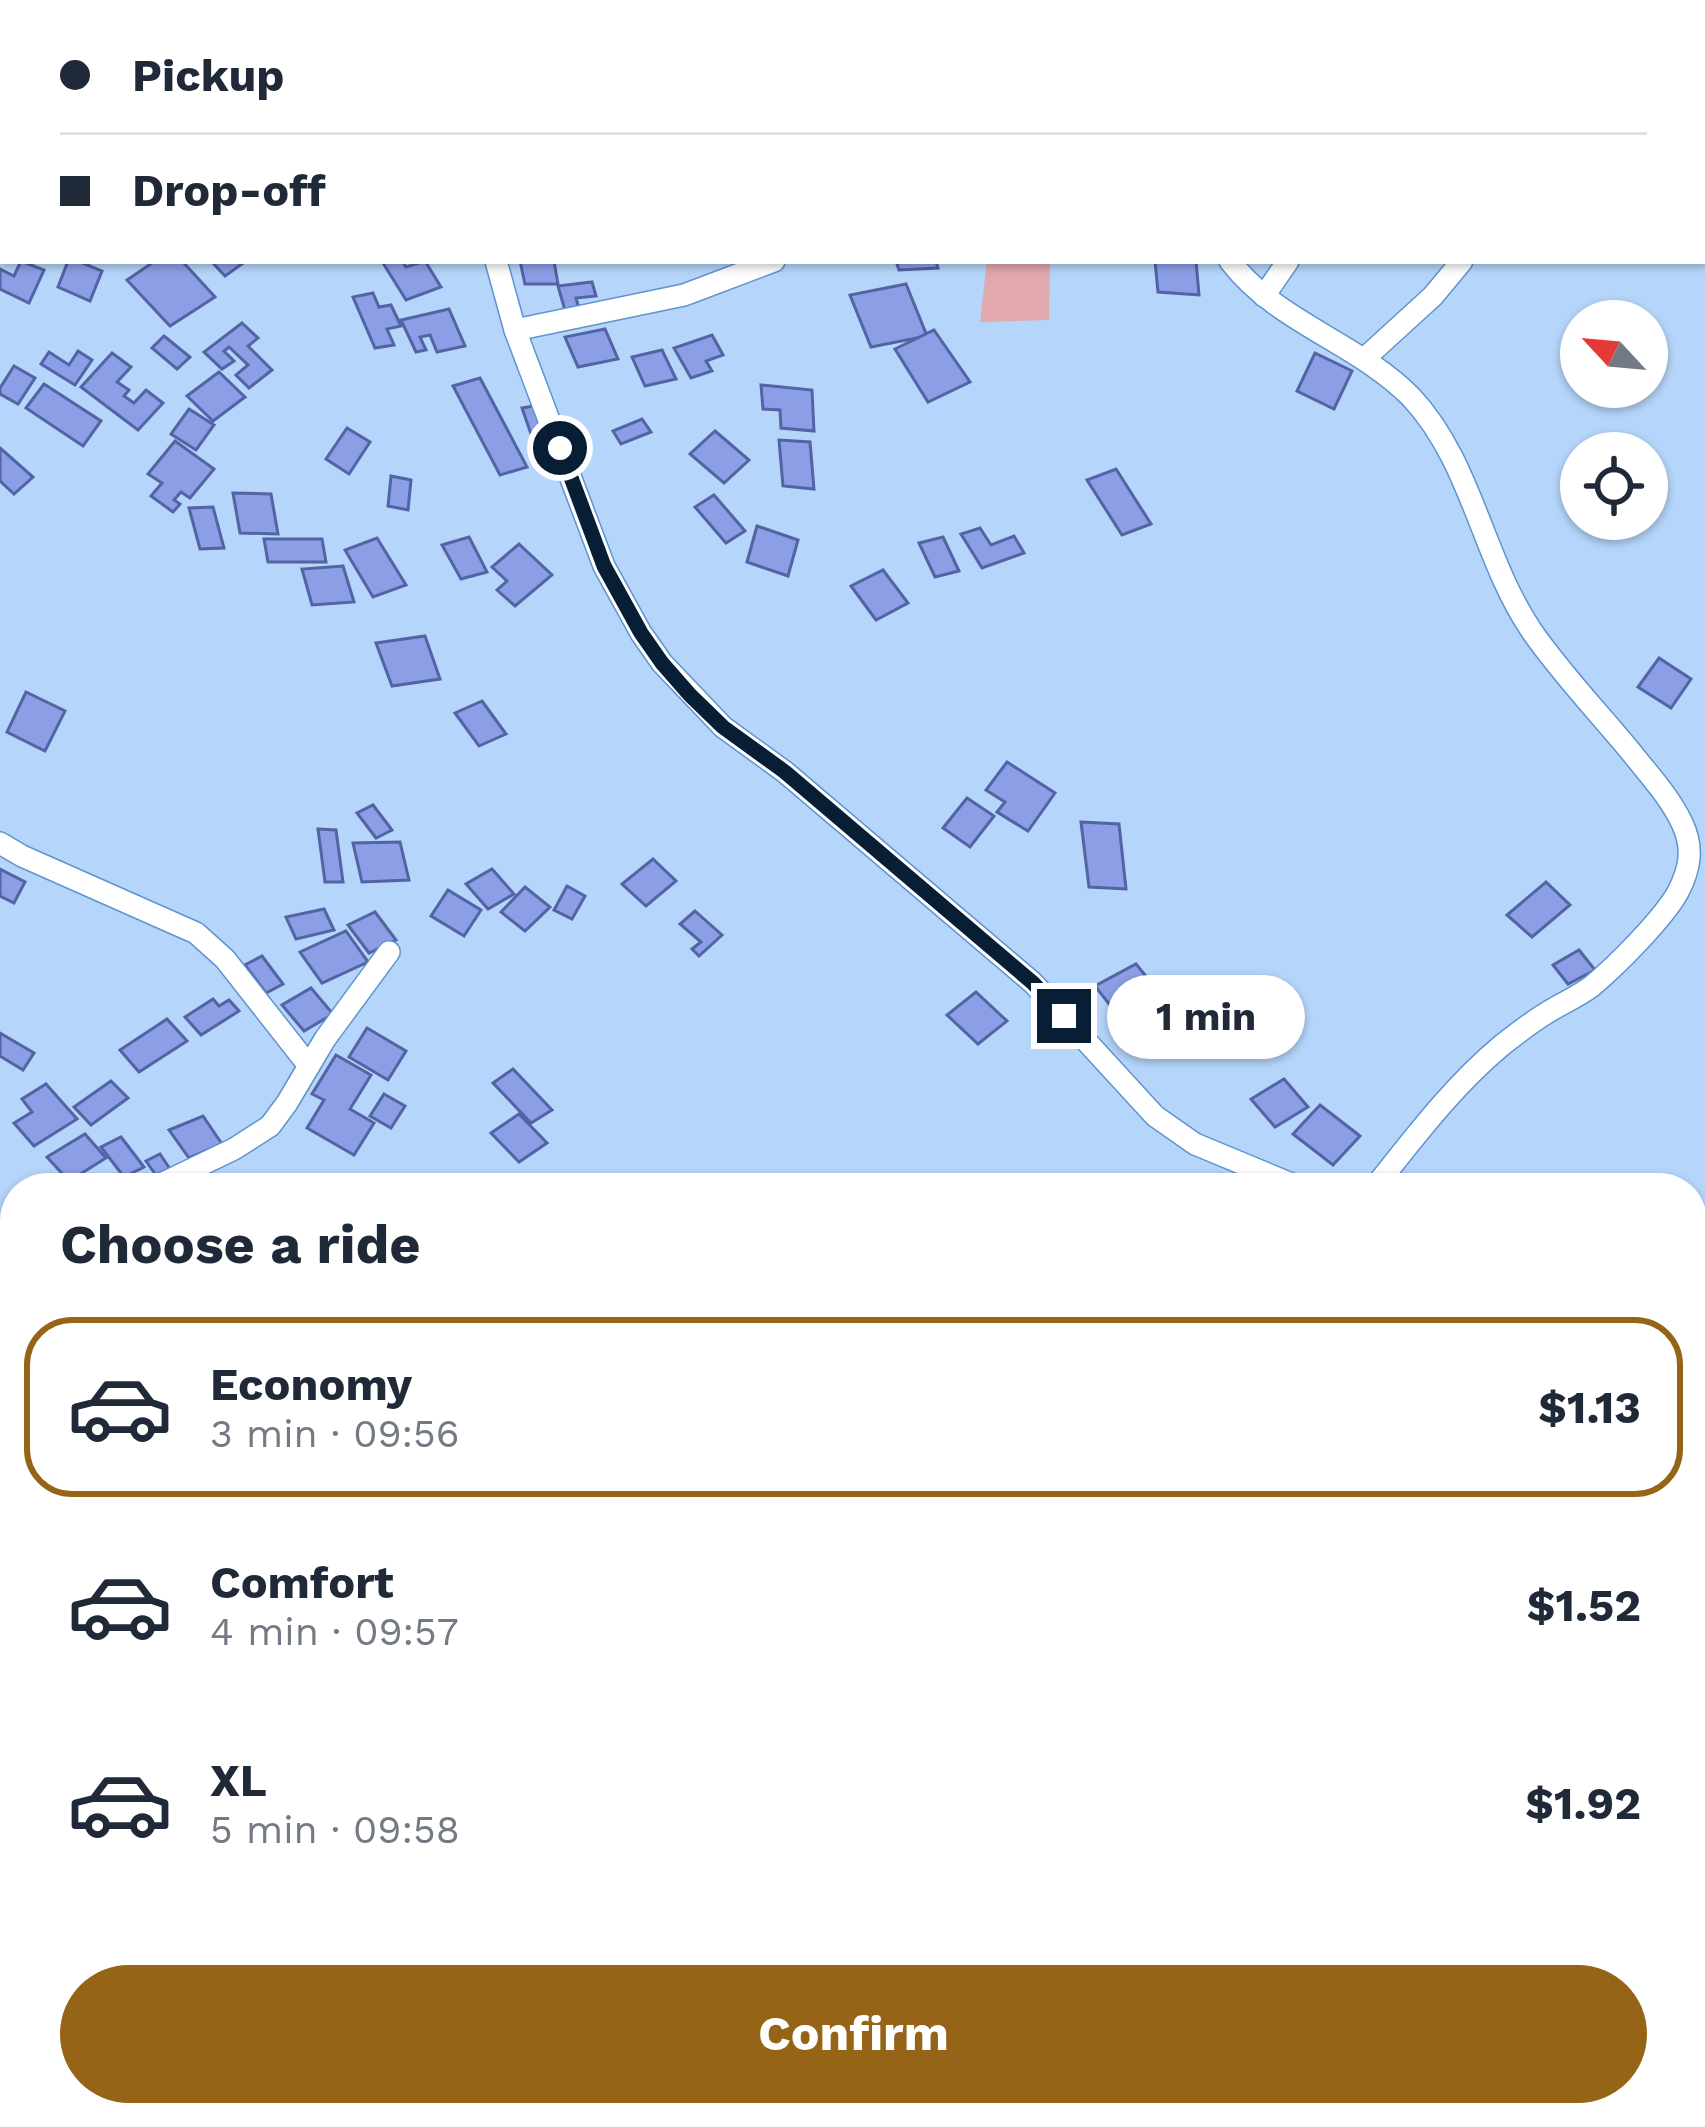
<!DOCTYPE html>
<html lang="en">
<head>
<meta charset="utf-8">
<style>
  :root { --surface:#fff; --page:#f6f6f7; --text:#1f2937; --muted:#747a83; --line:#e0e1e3; --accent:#966417 }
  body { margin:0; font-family:"Work Sans",sans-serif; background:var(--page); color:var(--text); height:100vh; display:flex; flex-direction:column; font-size:45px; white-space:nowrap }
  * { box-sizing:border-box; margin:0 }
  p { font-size:39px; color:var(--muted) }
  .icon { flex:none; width:66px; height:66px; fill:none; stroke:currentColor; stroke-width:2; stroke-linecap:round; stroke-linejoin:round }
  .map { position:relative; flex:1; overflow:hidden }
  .sheet { position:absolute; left:0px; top:1173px; width:1707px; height:954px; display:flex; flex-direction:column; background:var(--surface); border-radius:48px 48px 0 0; box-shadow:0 3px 9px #0004 }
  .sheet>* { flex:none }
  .guide { position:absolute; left:0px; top:0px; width:1707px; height:264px; box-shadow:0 3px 9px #0004; display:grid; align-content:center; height:264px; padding:0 60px; background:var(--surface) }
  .needle { width:78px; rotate:296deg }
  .tools { position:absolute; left:1560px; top:300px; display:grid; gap:24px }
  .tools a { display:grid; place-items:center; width:108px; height:108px; border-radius:50%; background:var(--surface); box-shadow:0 3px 9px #0004; font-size:60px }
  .end { position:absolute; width:54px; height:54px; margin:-27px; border:15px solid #081e34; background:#fff; box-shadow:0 0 0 6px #fff }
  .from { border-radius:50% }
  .bubble { position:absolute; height:84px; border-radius:42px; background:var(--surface); box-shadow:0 3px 9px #0004; font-size:39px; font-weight:700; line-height:84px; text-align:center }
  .guide b { display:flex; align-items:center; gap:42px; height:114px; font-size:45px }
  .guide b+b { border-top:3px solid var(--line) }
  .guide i { width:30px; height:30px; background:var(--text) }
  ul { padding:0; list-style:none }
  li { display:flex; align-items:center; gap:36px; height:180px; margin:0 24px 18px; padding:0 36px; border:6px solid transparent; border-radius:48px }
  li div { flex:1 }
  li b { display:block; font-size:45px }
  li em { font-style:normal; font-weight:700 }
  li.current { border-color:var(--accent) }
  li>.icon { width:108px; height:108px; stroke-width:1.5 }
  h2 { padding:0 60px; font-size:54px; line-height:144px }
  .action { display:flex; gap:24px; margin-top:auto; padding:24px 60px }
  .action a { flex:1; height:138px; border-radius:72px; background:var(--accent); color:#fff; font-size:48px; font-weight:700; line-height:138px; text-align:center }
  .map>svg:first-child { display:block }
  .green { fill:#e1a8ae }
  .building { fill:#8c9fe6; stroke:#5363a3; stroke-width:3 }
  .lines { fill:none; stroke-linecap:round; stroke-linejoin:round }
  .minor-casing { stroke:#5f94ce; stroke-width:24 }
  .major-casing { stroke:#5f94ce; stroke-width:27 }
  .path { stroke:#6783a1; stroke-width:3; stroke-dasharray:9 9; stroke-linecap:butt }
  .minor { stroke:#fff; stroke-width:21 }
  .major { stroke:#fff; stroke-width:24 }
  .route { stroke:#081e34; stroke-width:15 }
</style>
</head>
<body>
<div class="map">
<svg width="1705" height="2127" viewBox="0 0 1705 2127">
  <rect width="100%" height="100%" fill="#b5d5fa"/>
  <polygon class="green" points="987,261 1050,261 1049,320 980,322"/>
  <g class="building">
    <rect x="1496" y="0" width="56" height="3"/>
    <polygon points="21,261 44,270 29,303 0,289 0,269 14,276"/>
    <polygon points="68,261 78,261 102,271 90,301 58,287"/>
    <polygon points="155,261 182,261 215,297 170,326 127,280"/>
    <polygon points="211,261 246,261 225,276"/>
    <polygon points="388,261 402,261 406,267 425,261 441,287 406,300 383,263"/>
    <polygon points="520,261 554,261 558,284 525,284"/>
    <polygon points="896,261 936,261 938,268 899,270"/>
    <polygon points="1155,261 1196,261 1199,295 1158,292"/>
    <polygon points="592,282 596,296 576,298 580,312 566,314 558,286"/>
    <polygon points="906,284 927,336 871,347 850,295"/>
    <polygon points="373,293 379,307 391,305 401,326 387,329 394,345 375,348 353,297"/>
    <polygon points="449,309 465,346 437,352 430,335 420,337 426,350 416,352 401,320"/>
    <polygon points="242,323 258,338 248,346 272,370 249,388 236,375 248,365 229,347 224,351 234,361 222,369 204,352"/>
    <polygon points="605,329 618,359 578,367 565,337"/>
    <polygon points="934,330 970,382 928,402 895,349"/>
    <polygon points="712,335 723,355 706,361 712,371 691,378 674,348"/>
    <polygon points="164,336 190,357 177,369 152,348"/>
    <polygon points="662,350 676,379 645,386 632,357"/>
    <polygon points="78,351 92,360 75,385 41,364 49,352 69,365"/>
    <polygon points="112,353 131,367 117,382 129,390 124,396 134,403 146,390 163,403 138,430 81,387"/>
    <polygon points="1315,353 1352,371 1334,409 1297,391"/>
    <polygon points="14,366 35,378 18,404 0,394 0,388"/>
    <polygon points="219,372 245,397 213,421 187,396"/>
    <polygon points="480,378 527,467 500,475 453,386"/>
    <polygon points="44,384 101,421 83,446 26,408"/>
    <polygon points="761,385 812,390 814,431 781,428 780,410 763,409"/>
    <polygon points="534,406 542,433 531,434 522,408"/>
    <polygon points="189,409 214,425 196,450 171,434"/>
    <polygon points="642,419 651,432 621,444 613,431"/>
    <polygon points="347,428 370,442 349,474 326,459"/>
    <polygon points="715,431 749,460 724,483 690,454"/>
    <polygon points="779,440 810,442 814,489 783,486"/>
    <polygon points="175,441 214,469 190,498 181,492 174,500 180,504 173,512 151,496 162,483 148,474"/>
    <polygon points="0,448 33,477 14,494 0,481"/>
    <polygon points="1116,469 1151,524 1122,535 1087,480"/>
    <polygon points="391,476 411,480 408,510 388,506"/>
    <polygon points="233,493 271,494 278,534 240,533"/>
    <polygon points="714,495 745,531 726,543 695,507"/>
    <polygon points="213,507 224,548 200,549 189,508"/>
    <polygon points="757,526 798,540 788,576 747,562"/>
    <polygon points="980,528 991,545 1014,536 1024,553 982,568 961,534"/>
    <polygon points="469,537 487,572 461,579 442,545"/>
    <polygon points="943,537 959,571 935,577 919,543"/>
    <polygon points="377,538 406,585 373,597 345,550"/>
    <polygon points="264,539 322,539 326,562 268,562"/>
    <polygon points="519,544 552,575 515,606 497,590 507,581 492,567"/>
    <polygon points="343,566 354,602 312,605 302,569"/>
    <polygon points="883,570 908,603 876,620 851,586"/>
    <polygon points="425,636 440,679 392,686 376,643"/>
    <polygon points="1659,658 1691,679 1671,708 1638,687"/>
    <polygon points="26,692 65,711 45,751 7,732"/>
    <polygon points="482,701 506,734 479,746 455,713"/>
    <polygon points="1007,762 1055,793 1028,831 997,812 1005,802 986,790"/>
    <polygon points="967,798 994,816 970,847 943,828"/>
    <polygon points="373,805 392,830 376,838 357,813"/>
    <polygon points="1081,822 1119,824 1126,889 1089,887"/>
    <polygon points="318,829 336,830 343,882 325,882"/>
    <polygon points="400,842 409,880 362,882 353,843"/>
    <polygon points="653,859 676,881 646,906 622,884"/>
    <polygon points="0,869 25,882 14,903 0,896"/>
    <polygon points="492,869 514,894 488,909 466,884"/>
    <polygon points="1546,882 1570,905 1532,937 1507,915"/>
    <polygon points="567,886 585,896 572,919 554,910"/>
    <polygon points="525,887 550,907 525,931 501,912"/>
    <polygon points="448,890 481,910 464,936 431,916"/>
    <polygon points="324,909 334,930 296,939 286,917"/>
    <polygon points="695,911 722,935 699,956 692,949 701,942 680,924"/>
    <polygon points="375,912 396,940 369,953 348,925"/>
    <polygon points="346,931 368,962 322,983 300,952"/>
    <polygon points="1579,950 1595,970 1568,984 1553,965"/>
    <polygon points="262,956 283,984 266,993 245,965"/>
    <polygon points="1136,964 1153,985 1128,997 1141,1014 1124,1023 1095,986"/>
    <polygon points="311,988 333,1014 304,1031 282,1005"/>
    <polygon points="976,992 1007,1021 978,1044 947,1015"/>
    <polygon points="213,999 219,1006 229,1000 239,1011 201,1035 185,1017"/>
    <polygon points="1244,1007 1259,1032 1216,1047 1201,1023"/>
    <polygon points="167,1019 187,1041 139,1072 120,1050"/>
    <polygon points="367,1028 406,1051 388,1080 349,1057"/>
    <polygon points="0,1033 34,1053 23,1070 0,1056"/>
    <polygon points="336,1055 371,1075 350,1109 374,1123 354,1155 307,1128 324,1100 312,1094"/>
    <polygon points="513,1069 552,1110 531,1123 493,1083"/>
    <polygon points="1284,1079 1308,1107 1275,1127 1251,1099"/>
    <polygon points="111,1081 128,1098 91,1125 74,1107"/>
    <polygon points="46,1084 77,1119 34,1146 14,1123 32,1112 22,1099"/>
    <polygon points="384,1094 405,1106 391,1128 370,1116"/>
    <polygon points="1320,1105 1360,1136 1333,1165 1293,1134"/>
    <polygon points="519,1114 547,1143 519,1162 491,1133"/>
    <polygon points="203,1116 222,1144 189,1158 169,1130"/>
    <polygon points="85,1134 106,1158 69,1181 47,1157"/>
    <polygon points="121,1137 144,1167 124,1177 101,1147"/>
    <polygon points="160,1154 172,1172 158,1178 146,1161"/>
    <polygon points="375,1175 396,1188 366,1188"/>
    <polygon points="1,1326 12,1348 0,1351 0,1327"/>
    <polygon points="15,1402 15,1440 1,1441 0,1404"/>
    <polygon points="12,1971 15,1973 15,2002 0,2019 0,1984"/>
    <polygon points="0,2037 15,2046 15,2078 9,2087 0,2081"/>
    <polygon points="181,2112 185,2112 204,2124 201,2127 171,2127"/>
    <polygon points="322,2112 356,2112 347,2127 337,2127 319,2117"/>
  </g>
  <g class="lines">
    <g class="minor-casing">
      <g id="minor">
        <polyline points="354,0 356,3"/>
        <polyline points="1140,0 1141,3"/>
        <polyline points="649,3 655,0"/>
        <polyline points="1638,3 1642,0"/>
        <polyline points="496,261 515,330 604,566 641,633 662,663 723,727 785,772 1033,983 1155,1116 1195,1144 1301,1188"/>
        <path d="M 1230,261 C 1276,322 1358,343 1411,397 C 1472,462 1482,557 1531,630 C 1562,675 1601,715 1635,757 C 1652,778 1670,798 1682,823 C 1694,848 1690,869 1678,892 C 1663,919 1616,966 1592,986 C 1578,997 1560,1004 1545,1014 C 1530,1023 1515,1035 1501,1046 C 1452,1087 1414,1138 1374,1188"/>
        <polyline points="1264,296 1288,261"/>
        <polyline points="515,330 684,295 774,261"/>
        <polyline points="1364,359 1433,296 1462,261"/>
        <polyline points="0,843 22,856 196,933 225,959 309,1066"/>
        <polyline points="153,1188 234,1149 270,1126 287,1103 325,1039 389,952"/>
        <polyline points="15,1260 11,1269 15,1279"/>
        <polyline points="0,1488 15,1487"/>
        <polyline points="0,1764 10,1742 15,1739"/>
      </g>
    </g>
    <g class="major-casing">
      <g id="major">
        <polyline points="41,3 42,0"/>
        <polyline points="0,112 3,103"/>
      </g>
    </g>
    <g class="path">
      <polyline points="1692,1884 1705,1866"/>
      <polyline points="1516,2127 1531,2112"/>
    </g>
    <use href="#minor" class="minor"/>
    <use href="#major" class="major"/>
  </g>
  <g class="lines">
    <polyline class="route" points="560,448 604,566 641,633 662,663 690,695 723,727 785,772 1033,983 1064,1016"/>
  </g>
</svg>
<div class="tools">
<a><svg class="needle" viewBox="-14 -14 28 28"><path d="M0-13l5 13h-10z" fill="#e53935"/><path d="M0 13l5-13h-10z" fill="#747a83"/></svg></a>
<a><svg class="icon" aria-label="locate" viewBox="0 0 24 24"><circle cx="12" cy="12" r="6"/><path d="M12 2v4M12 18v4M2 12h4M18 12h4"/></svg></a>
</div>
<i class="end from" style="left:560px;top:448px"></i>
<i class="end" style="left:1064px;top:1016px"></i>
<div class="bubble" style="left:1107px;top:975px;width:198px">1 min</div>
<div class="guide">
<b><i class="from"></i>Pickup</b>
<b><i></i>Drop-off</b>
</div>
<section class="sheet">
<h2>Choose a ride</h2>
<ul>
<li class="current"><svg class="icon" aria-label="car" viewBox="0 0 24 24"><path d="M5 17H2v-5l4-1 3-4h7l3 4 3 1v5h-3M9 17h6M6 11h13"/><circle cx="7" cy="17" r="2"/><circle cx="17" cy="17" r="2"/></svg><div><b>Economy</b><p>3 min · 09:56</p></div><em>$1.13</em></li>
<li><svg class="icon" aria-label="car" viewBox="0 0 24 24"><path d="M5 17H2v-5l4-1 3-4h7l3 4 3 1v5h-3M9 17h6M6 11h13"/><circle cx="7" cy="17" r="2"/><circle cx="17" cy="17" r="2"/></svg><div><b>Comfort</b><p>4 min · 09:57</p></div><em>$1.52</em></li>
<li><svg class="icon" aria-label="car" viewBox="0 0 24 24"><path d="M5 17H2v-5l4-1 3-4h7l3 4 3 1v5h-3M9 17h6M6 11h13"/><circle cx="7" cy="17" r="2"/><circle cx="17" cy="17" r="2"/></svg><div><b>XL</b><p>5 min · 09:58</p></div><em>$1.92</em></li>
</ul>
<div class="action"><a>Confirm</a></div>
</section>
</div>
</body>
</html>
